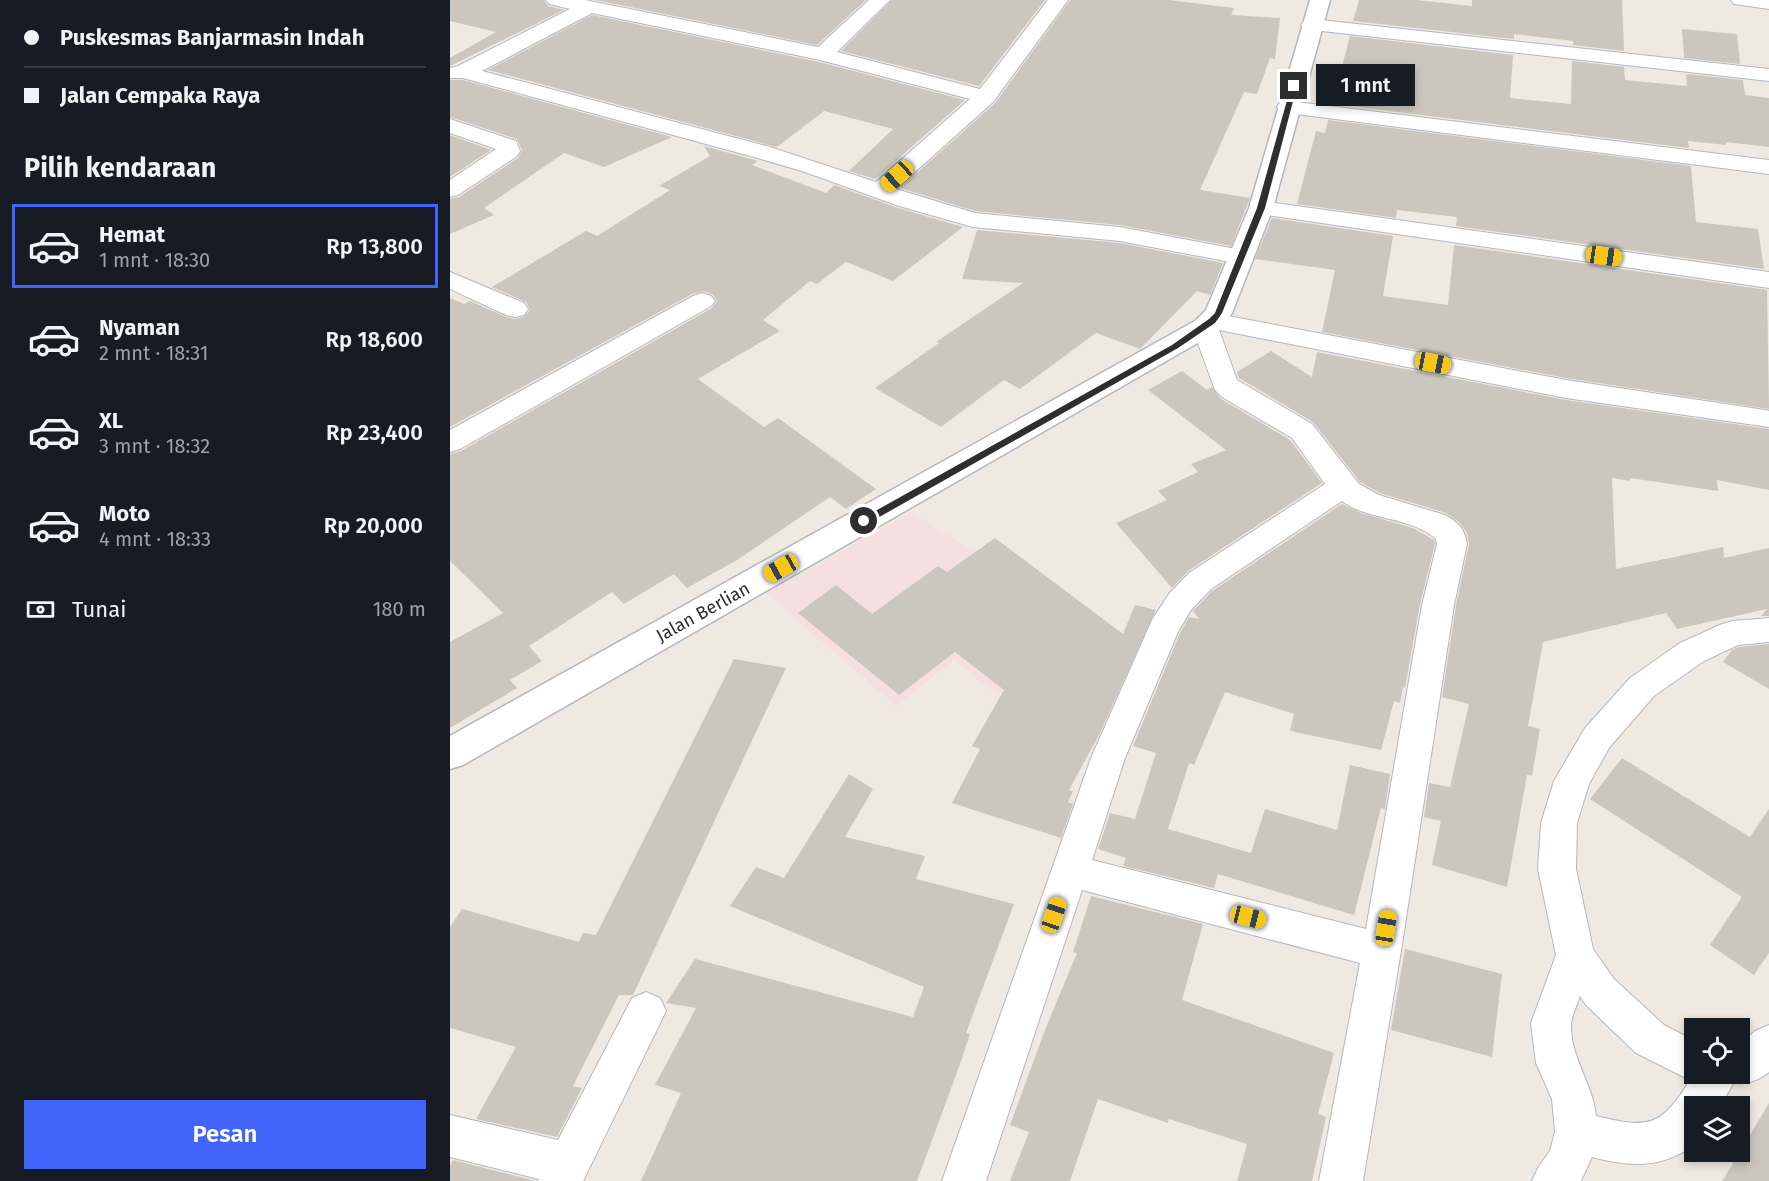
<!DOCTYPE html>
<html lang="id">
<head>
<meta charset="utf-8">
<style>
  :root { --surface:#171b24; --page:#20242c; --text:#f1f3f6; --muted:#9ea1a6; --line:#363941; --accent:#4264fb }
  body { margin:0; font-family:"Fira Sans",sans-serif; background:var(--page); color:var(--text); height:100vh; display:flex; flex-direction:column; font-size:22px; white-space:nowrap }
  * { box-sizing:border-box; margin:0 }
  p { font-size:20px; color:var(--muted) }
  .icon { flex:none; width:33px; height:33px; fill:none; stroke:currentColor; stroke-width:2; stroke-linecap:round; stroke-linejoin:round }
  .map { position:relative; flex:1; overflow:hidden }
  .details { display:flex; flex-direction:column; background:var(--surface); width:450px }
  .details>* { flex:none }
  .top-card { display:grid; align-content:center; height:132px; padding:0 24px; background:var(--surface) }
  .buttons { position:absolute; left:1234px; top:1018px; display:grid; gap:12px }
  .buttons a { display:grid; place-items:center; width:66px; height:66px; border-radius:0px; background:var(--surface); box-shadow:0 3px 9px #0003; font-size:30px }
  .end { position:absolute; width:27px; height:27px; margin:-14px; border:8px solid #2e2e2e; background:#fff; box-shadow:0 0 0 3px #fff }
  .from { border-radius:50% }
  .bubble { position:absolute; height:42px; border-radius:0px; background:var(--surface); box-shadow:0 3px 9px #0003; font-size:20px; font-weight:600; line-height:42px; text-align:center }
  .car { position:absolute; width:18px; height:36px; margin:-18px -9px; border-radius:8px; box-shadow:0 0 4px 2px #0007; background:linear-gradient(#f5c518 24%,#345 0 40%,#f5c518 0 76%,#345 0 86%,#f5c518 0) }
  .top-card b { display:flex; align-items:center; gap:21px; height:57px; font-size:22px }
  .top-card b+b { border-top:2px solid var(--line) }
  .top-card i { width:15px; height:15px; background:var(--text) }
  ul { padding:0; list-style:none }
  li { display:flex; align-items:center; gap:18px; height:84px; margin:0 12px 9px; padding:0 12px; border:3px solid transparent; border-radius:0px }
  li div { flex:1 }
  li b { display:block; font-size:22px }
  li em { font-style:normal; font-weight:600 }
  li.on { border-color:var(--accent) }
  li>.icon { width:54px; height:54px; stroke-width:1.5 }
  h2 { padding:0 24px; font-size:27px; line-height:72px }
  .pay { display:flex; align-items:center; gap:15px; height:66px; padding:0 24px; font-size:22px }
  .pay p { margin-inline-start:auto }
  .primary-button { display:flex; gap:12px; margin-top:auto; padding:12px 24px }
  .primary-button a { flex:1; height:69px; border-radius:0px; background:var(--accent); color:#fff; font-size:24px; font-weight:600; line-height:69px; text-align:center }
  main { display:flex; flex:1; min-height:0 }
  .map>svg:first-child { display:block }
  .medical { fill:#f5dfe0 }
  .building { fill:#cbc7bf }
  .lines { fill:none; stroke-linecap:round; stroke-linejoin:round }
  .minor-casing { stroke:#b4b7c1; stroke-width:2 }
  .tertiary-casing { stroke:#b4b7c1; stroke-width:3 }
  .minor { fill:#fff; fill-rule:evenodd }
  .tertiary { fill:#fff; fill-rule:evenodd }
  .route { fill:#2e2e2e }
  .labels { text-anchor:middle; stroke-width:5; stroke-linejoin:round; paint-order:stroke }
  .street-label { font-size:18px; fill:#2e2e2e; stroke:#fff }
</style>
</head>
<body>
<main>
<section class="details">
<div class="top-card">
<b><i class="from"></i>Puskesmas Banjarmasin Indah</b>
<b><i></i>Jalan Cempaka Raya</b>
</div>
<h2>Pilih kendaraan</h2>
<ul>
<li class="on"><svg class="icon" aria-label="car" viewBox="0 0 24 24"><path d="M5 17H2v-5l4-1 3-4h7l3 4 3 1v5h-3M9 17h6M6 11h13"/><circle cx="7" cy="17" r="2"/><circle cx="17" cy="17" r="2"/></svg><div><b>Hemat</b><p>1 mnt · 18:30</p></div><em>Rp 13,800</em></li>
<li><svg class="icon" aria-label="car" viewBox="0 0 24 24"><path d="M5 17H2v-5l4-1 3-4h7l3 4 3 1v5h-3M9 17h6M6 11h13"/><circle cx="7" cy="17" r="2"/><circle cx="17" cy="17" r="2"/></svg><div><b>Nyaman</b><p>2 mnt · 18:31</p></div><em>Rp 18,600</em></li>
<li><svg class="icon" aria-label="car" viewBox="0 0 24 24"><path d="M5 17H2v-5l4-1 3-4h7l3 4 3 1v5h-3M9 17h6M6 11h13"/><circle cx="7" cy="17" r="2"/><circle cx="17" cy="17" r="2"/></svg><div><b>XL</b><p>3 mnt · 18:32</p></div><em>Rp 23,400</em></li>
<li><svg class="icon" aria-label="car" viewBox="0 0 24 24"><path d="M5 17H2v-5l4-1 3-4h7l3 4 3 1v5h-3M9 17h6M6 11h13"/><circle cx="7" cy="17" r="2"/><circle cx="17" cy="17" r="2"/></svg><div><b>Moto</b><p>4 mnt · 18:33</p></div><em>Rp 20,000</em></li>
</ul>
<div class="pay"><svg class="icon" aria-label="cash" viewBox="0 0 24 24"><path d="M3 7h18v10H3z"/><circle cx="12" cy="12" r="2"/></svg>Tunai<p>180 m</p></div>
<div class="primary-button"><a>Pesan</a></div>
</section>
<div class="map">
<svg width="1319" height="1181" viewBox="0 0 1319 1181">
  <rect width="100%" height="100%" fill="#efe9e1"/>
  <polygon class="medical" points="462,513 640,624 548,695 504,660 446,706 316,593"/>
  <g class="building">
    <polygon points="0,0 94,0 98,6 114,10 0,66 0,58 46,32 0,21"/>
    <polygon points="146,0 416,0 367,45"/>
    <polygon points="442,0 595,0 529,86 391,51"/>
    <polygon points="620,0 719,0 784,8 781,15 830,18 825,59 820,58 807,94 794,92 750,190 800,198 781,246 670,225 525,211 450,188 545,103"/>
    <polygon points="909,0 966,0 1022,6 1022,0 1172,0 1174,51 1123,45 1123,41 1064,34 1064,39 903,21"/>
    <polygon points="142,15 369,62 515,100 425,179 399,171 443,129 374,111 327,147 38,70"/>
    <polygon points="1232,29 1287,34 1290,64 1234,58"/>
    <polygon points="900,36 1063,55 1060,98 1121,104 1122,61 1174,67 1175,80 1237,86 1236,74 1293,80 1295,95 1319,98 1319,147 1276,142 1276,145 1238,141 1239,148 882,104"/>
    <polygon points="0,80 13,80 222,137 154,167 114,153 34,208 44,215 0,234 0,199 9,197 68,158 72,150 67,139 0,117"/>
    <polygon points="878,120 1241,166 1246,222 1308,229 1314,269 1006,226 1007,217 947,210 946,218 847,204 866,131 875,133"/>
    <polygon points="0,135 41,150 0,177"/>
    <polygon points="254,146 308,161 302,165 376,193 384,185 448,208 513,227 443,281 396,262 367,284 360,281 313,320 330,331 248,379 314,427 328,418 426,489 396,509 380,497 287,560 237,588 224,574 174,604 162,592 79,646 92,661 60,680 67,688 0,728 0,642 53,613 0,561 0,454 11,451 262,308 267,301 262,294 253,291 242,294 0,427 0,298 14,304 20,301 56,317 65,319 74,317 80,310 76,302 42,287 136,231 147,236 220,190 209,186 260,156"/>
    <polygon points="822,218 943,236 933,296 998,305 1004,245 1317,290 1319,409 1116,378 872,332 885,270 805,259"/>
    <polygon points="527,230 670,243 773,263 760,295 747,291 690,349 646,333 570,389 554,380 491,427 425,388 489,343 486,342 573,283 512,279"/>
    <polygon points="821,351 862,377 867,352 1116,400 1319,429 1319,490 1267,480 1268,491 1180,478 1180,481 1162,478 1166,569 1273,547 1274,558 1319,548 1319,616 1311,616 1317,609 1227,629 1216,613 1093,642 1078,726 1090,729 1082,776 1077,775 1057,887 982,865 991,821 974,817 979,783 1000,787 1019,704 992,697 1006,605 1019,544 1017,533 1009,522 996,513 930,493 910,482 863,422 789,378 787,372"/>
    <polygon points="732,371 757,390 762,387 771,399 840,440 872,483 738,571 722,588 666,523 717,500 708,491 748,472 741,464 776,450 698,390"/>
    <polygon points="892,504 914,514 963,528 984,540 985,544 970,604 955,688 953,687 950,703 944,701 931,750 840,731 844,714 775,692 744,765 739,763 718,829 801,853 815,809 887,830 900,765 940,774 935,809 931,808 904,915 768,874 764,888 673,866 676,858 648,849 660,813 685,819 706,753 683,746 730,633 739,617 749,619 743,611 762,591"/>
    <polygon points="545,538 673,634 685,605 706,610 649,735 619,790 623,791 618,802 623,804 611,838 502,803 530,749 522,746 554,690 505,652 449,695 348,613 386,585 422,614 488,566 497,572"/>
    <polygon points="1319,644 1319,689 1273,662 1282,650 1289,647"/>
    <polygon points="284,659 336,668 183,995 169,995 123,1086 132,1088 107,1137 26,1119 66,1047 0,1028 0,927 12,909 129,942 133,933 146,935"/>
    <polygon points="1172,758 1300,837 1319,809 1319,953 1304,975 1260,945 1292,897 1140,799"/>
    <polygon points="399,774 423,789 395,837 475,856 466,879 564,904 516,1033 520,1034 510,1064 467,1181 191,1181 231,1093 205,1085 246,1008 216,1003 245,959 463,1017 474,987 280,906 306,867 334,878"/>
    <polygon points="641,896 753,924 732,1000 884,1053 868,1114 876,1117 862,1181 787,1181 797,1144 719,1119 718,1123 648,1099 620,1181 560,1181 579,1132 560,1125 595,1030 627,953 623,952"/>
    <polygon points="955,949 1052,974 1042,1057 941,1030"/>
    <polygon points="1319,1103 1319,1181 1272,1181 1290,1152"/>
    <polygon points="3,1160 86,1181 0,1181 0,1166"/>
  </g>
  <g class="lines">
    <g class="minor-casing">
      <g id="minor">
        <path d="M 96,0 L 135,0 L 368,47 L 419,0 L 440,0 L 387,52 L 530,89 L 598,0 L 618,0 L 543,102 L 446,189 L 525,213 L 670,227 L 791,250 L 800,252 L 803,257 L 800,262 L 791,264 L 670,241 L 523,227 L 449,206 L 355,172 L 304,157 L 13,78 L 0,78 L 0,68 L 8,66 L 120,9 L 99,4 ZM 142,13 L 370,60 L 520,99 L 426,182 L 320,147 L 32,71 Z"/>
        <polygon points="1281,0 1319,0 1319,9 1284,4"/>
        <polygon points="861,19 1319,69 1319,81 854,29 851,25 854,21"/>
        <polygon points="838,101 1319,160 1319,174 830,112 827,107 830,102"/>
        <polygon points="0,119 66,141 70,151 67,156 8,195 0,197 0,180 46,149 0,133"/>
        <polygon points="811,201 1319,272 1319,288 803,213 799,208 803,203"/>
        <polygon points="0,272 74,303 78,309 74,315 65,317 56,315 0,289"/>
        <polygon points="252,293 261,296 265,301 261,306 10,449 0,452 0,430 243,296"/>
        <path d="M 762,313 L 1116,380 L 1315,410 L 1319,411 L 1319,427 L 1116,398 L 769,330 L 787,380 L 862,424 L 909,484 L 929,495 L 995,515 C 1008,522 1015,529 1017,544 L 1004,605 L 951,951 L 913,1181 L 869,1181 L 910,963 L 632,890 L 536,1181 L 492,1181 L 641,758 L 702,620 L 719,594 L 739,573 L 875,484 L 842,438 L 772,397 L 765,390 L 742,327 L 753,315 ZM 892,501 C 919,521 960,516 986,539 L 987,544 L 972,605 L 916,929 L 642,860 L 675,758 L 728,632 L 741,610 L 761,589 Z"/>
        <path d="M 1319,618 L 1319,642 L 1288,645 L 1254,661 L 1204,696 L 1159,748 L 1139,784 L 1127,823 L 1126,869 L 1143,949 L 1164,979 L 1214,1025 L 1245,1041 L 1245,1074 L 1290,1074 L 1290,1044 L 1305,1031 L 1319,1025 L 1319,1072 C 1311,1079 1295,1086 1284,1082 L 1270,1107 L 1245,1107 L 1245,1144 C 1213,1169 1179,1167 1142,1157 L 1131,1181 L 1082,1181 L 1089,1166 L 1100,1151 L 1105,1132 L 1102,1099 L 1086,1063 L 1081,1023 L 1106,955 L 1088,869 L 1091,823 L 1104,781 L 1135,728 L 1180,678 L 1230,643 L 1272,624 L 1283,621 ZM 1130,996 L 1136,1005 L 1186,1053 L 1240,1080 C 1211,1127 1199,1129 1146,1116 C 1143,1084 1120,1057 1121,1024 C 1122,1015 1127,1005 1130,996 Z"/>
        <polygon points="196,992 210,998 216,1011 133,1181 88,1181 89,1179 0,1157 0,1115 108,1140 182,998"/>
      </g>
    </g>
    <g class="tertiary-casing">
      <polygon id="tertiary" points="860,0 880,0 823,208 782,313 765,333 13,765 0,769 0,736 745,321 756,310 799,208"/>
    </g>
    <use href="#minor" class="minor"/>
    <use href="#tertiary" class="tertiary"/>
  </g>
  <polygon class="route" points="844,84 847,86 815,208 772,313 765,323 728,348 417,524 411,524 411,519 722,345 759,319 765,313 807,208 841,86"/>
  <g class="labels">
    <g class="street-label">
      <text transform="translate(253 612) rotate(-29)" y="6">Jalan Berlian</text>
    </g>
  </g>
</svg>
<div class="buttons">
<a><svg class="icon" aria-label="locate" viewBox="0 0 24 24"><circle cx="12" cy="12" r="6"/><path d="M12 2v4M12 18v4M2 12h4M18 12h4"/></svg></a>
<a><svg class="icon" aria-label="layers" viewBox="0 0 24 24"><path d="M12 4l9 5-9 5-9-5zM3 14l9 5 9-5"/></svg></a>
</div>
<i class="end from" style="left:414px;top:521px"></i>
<i class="end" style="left:844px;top:86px"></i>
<div class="bubble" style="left:866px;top:64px;width:99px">1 mnt</div>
<i class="car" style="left:447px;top:176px;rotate:228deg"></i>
<i class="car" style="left:1154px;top:256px;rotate:98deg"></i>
<i class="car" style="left:983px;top:363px;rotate:101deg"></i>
<i class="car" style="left:331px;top:568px;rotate:241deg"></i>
<i class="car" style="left:604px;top:915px;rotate:19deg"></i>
<i class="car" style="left:798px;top:917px;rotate:104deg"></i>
<i class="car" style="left:936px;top:928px;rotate:9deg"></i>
</div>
</main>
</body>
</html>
